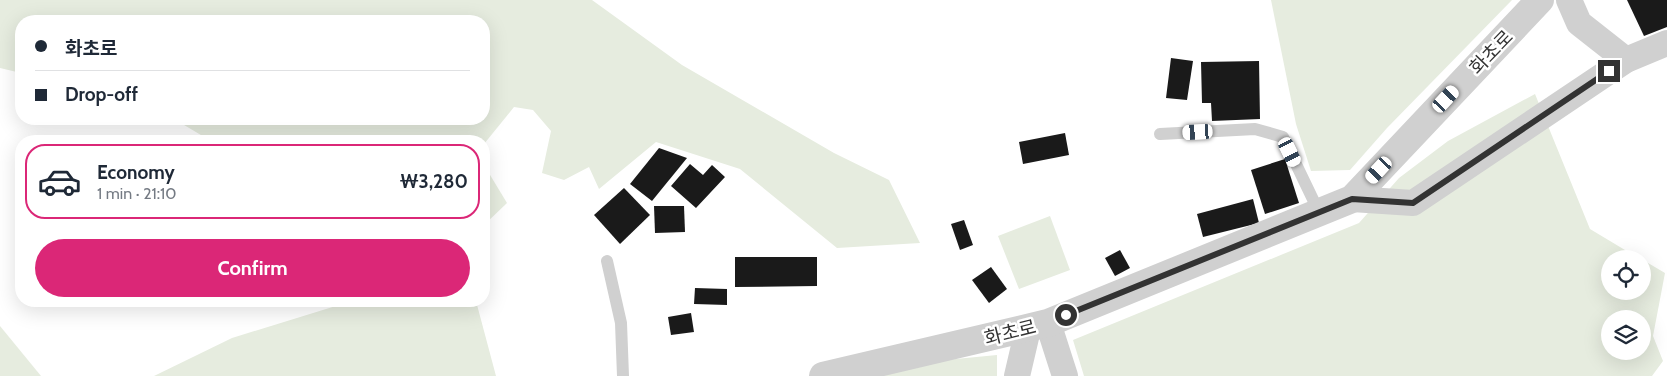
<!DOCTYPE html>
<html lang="en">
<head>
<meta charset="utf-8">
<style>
  :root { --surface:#fff; --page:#f6f6f7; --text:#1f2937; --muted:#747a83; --line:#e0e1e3; --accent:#db2777 }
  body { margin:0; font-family:Cabin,"Noto Sans KR",sans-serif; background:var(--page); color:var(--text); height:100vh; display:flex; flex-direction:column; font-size:19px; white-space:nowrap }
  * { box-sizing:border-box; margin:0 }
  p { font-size:16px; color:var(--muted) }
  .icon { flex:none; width:28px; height:28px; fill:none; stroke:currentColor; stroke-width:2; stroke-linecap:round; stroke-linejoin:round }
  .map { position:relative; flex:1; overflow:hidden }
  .side { position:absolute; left:15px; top:135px; width:475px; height:172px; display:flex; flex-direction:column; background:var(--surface); border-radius:20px; box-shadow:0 5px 20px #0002 }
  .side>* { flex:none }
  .banner { position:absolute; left:15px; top:15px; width:475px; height:110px; border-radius:20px; box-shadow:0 5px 20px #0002; display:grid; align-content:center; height:110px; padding:0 20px; background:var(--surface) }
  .buttons { position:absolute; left:1601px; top:250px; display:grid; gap:10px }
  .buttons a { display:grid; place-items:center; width:50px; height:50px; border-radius:50%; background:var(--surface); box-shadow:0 5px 20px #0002; font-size:25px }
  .end { position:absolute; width:22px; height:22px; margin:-11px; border:6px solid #333; background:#fff; box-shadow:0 0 0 2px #fff }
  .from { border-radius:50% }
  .car { position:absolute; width:15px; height:30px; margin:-15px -8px; border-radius:6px; box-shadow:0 0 4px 1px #0007; background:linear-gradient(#fff 24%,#345 0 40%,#fff 0 76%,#345 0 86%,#fff 0) }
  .banner b { display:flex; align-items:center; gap:18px; height:48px; font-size:19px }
  .banner b+b { border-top:1px solid var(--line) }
  .banner i { width:12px; height:12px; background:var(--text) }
  ul { padding:9px 0 0; list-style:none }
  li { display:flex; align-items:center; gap:15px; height:75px; margin:0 10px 8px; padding:0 10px; border:2px solid var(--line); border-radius:20px }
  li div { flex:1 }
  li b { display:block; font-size:19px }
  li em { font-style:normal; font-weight:700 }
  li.selected { border-color:var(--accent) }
  li>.icon { width:45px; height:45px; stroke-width:1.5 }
  .cta { display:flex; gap:10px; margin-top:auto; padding:10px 20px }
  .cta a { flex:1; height:58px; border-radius:30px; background:var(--accent); color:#fff; font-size:20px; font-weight:700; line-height:58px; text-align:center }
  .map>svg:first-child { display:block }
  .green { fill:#e6ecdf; fill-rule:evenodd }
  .building { fill:#1a1a1a }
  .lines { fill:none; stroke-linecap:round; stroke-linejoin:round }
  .service { stroke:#d0d0d0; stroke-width:12 }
  .minor { stroke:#d0d0d0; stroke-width:26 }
  .tertiary { stroke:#d0d0d0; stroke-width:28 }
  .route { stroke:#333; stroke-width:6 }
  .labels { text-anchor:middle; stroke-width:5; stroke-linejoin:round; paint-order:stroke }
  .street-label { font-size:19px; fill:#333; stroke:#fff }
</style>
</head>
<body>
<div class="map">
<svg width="1667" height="376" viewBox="0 0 1667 376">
  <rect width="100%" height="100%" fill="#fff"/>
  <g class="green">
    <polygon points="0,0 592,0 682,65 834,153 889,180 920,243 837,248 740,169 656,142 599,189 589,167 564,180 542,173 551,131 533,110 514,107 484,144 484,141 211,141 174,119 484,119 484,21 21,21 21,73 0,68"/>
    <polygon points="1271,0 1512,0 1387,128 1350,170 1311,171 1296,124"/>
    <path d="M 1535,94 L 1590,229 L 1640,259 L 1610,259 L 1610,291 L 1642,291 L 1643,260 L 1665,273 L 1653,336 L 1663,361 L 1652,376 L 1084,376 L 1073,340 L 1359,223 L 1399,178 L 1448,141 ZM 1610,319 L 1642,319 L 1642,351 L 1610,351 Z"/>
    <polygon points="484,165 507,203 484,225"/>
    <polygon points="1050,216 1070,270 1019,289 998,236"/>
    <polygon points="352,301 476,301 496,376 154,376 232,338"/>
    <polygon points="0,326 41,376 0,376"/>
    <polygon points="997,355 997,376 882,376 935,361"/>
  </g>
  <g class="building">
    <polygon points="1627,0 1667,0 1667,27 1644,36"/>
    <polygon points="1171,58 1193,61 1187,100 1166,98"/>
    <polygon points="1259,61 1260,119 1212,121 1211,103 1202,103 1201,62"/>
    <polygon points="1065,133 1069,155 1023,164 1019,142"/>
    <polygon points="659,148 687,158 652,201 630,184"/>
    <polygon points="1285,159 1299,203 1265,214 1251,170"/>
    <polygon points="690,164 703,175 712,165 725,177 696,208 671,186"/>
    <polygon points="624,188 650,215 620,244 594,215"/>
    <polygon points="1253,199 1259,223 1203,237 1197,214"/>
    <polygon points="654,206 684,206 685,232 655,233"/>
    <polygon points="964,220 973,245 960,250 951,224"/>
    <polygon points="1120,250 1130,268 1115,276 1105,258"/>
    <polygon points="735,257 817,257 817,286 735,287"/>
    <polygon points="991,267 1007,289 989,303 972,280"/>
    <polygon points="695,288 727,289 727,305 694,304"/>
    <polygon points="691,313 694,332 671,335 668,317"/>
  </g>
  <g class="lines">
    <g class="service">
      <polyline points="1160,134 1255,129 1283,137 1319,212"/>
      <polyline points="607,261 621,323 623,376"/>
    </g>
    <g class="minor">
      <polyline points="1569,0 1579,23 1626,60"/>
      <polyline points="1352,199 1413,203 1626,60 1667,43"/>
      <polyline points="1048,323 1065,376"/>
      <polyline points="1017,376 1028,329"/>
    </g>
    <polyline class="tertiary" points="823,376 1048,323 1352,199 1540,0"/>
  </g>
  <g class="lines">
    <polyline class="route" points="1066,315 1352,199 1413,203 1609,71"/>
  </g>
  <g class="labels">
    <g class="street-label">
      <text transform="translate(1491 52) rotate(-46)" y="7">화초로</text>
      <text transform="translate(1010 332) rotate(-14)" y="7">화초로</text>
    </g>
  </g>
</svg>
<div class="buttons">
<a><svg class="icon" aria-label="locate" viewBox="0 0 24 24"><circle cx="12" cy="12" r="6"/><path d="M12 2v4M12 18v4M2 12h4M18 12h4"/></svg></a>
<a><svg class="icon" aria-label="layers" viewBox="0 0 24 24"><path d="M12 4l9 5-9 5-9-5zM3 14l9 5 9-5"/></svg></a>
</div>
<i class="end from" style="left:1066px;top:315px"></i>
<i class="end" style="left:1609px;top:71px"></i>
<i class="car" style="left:1446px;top:99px;rotate:43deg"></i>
<i class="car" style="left:1198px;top:132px;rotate:267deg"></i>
<i class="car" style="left:1290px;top:152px;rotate:154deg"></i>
<i class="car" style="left:1379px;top:170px;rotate:223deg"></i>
<div class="banner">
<b><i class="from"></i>화초로</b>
<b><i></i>Drop-off</b>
</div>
<section class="side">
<ul>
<li class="selected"><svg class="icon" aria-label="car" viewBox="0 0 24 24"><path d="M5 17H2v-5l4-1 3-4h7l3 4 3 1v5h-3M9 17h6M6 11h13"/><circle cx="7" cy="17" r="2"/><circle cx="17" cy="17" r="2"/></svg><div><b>Economy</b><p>1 min · 21:10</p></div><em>₩3,280</em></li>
</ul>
<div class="cta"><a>Confirm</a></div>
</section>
</div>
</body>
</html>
